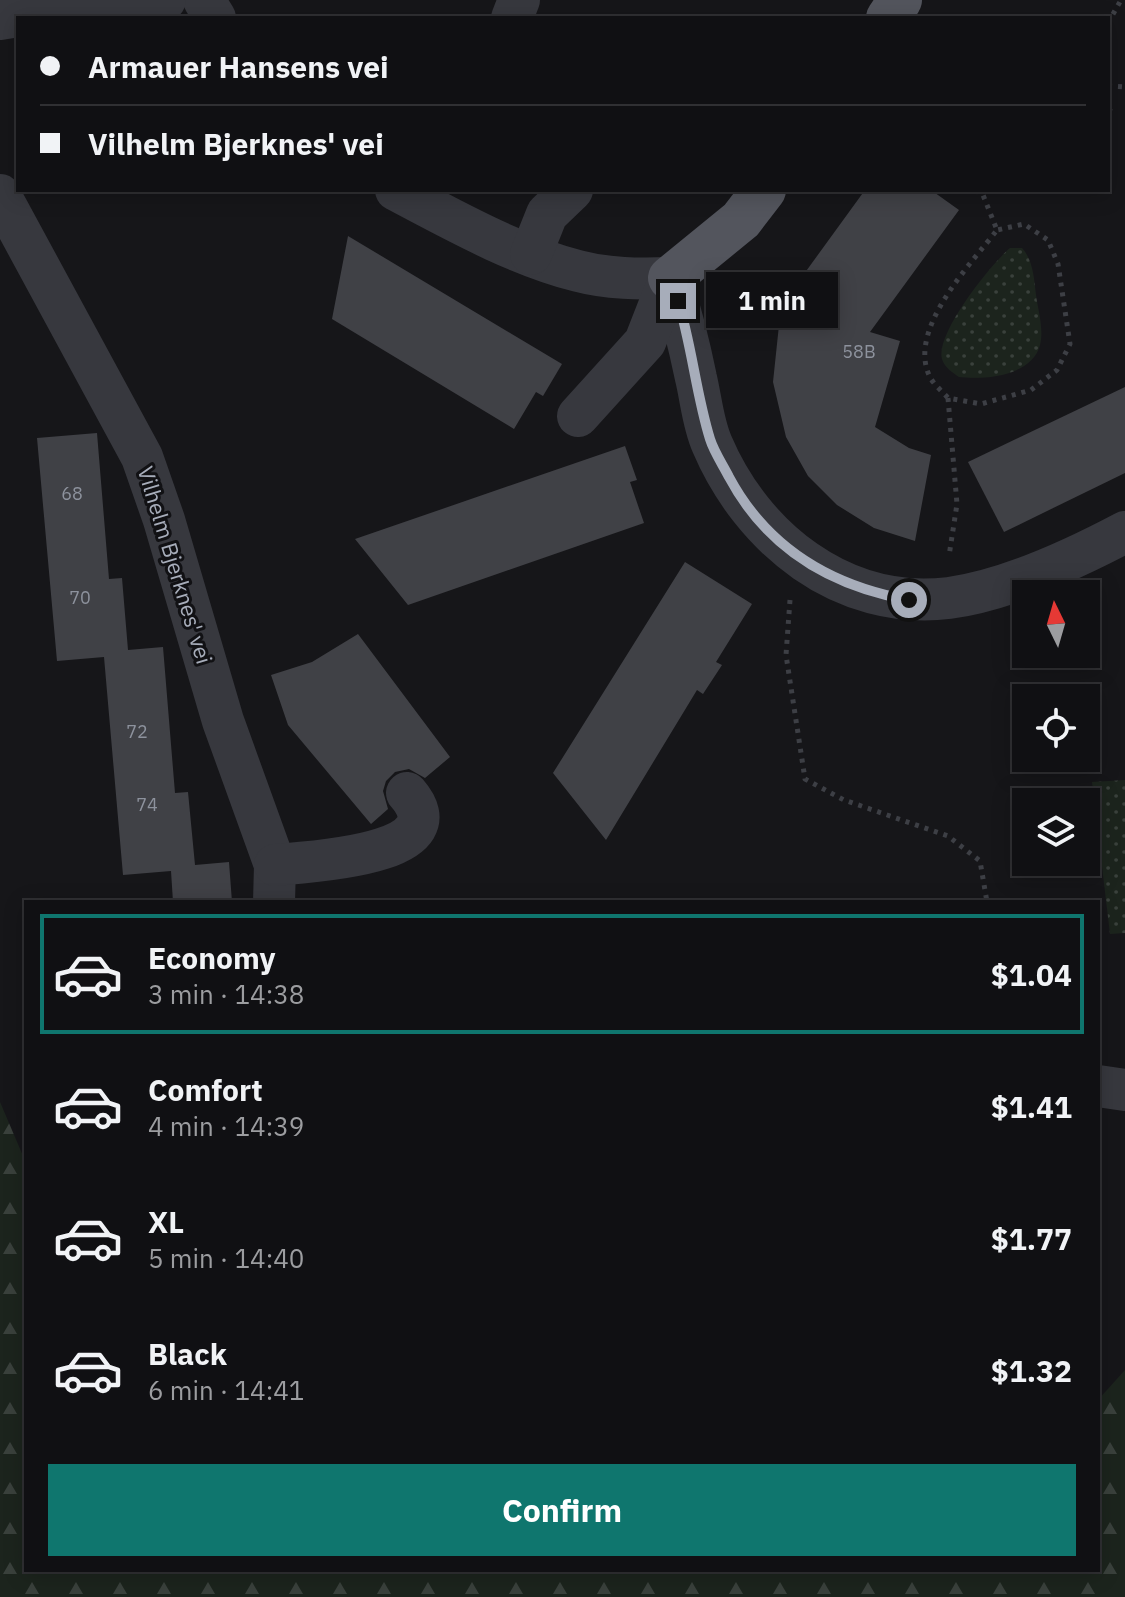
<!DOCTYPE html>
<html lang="en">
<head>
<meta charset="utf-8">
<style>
  :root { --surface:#101013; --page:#1e1e21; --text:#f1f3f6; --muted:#9c9da0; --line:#303033; --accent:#0f766e }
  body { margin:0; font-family:"IBM Plex Sans",sans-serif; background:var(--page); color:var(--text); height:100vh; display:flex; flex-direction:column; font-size:30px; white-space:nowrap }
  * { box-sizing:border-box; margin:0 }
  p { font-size:26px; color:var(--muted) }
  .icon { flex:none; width:44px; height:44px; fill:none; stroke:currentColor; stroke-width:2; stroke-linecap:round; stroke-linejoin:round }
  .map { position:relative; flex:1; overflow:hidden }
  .drawer { position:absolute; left:24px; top:900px; width:1076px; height:672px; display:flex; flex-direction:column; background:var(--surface); border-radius:0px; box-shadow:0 4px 20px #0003,0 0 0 2px var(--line) }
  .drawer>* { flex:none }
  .top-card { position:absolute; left:16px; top:16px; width:1094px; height:176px; border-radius:0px; box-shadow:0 4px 20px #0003,0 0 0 2px var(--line); display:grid; align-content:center; height:176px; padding:0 24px; background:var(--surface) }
  .needle { width:52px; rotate:355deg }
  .tools { position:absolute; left:1012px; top:580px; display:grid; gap:16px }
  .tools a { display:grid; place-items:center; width:88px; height:88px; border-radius:0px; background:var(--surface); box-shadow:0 4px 20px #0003,0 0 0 2px var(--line); font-size:40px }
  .end { position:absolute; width:36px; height:36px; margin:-18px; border:10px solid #a7adba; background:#111; box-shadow:0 0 0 4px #111 }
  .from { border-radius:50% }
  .bubble { position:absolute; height:56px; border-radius:0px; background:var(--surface); box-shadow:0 4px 20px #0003,0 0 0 2px var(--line); font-size:26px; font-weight:800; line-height:56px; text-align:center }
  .top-card b { display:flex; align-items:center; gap:28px; height:76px; font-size:30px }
  .top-card b+b { border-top:2px solid var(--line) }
  .top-card i { width:20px; height:20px; background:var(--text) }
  ul { padding:14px 0 0; list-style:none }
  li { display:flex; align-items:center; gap:24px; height:120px; margin:0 16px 12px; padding:0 8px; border:4px solid transparent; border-radius:0px }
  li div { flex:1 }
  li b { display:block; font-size:30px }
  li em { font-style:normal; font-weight:800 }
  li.current { border-color:var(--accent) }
  li>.icon { width:72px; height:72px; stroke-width:1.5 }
  .action { display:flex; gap:16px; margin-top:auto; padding:16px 24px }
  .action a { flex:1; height:92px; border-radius:0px; background:var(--accent); color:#fff; font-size:32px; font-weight:800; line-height:92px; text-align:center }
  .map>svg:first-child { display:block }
  .forest { fill:url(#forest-firs) }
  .park { fill:url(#park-dots) }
  .building { fill:#404146 }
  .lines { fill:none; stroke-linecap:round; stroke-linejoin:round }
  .path { stroke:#3d3f45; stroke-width:5; stroke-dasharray:4 6; stroke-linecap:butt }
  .minor { stroke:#37383e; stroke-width:42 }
  .major { stroke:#53555d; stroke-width:44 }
  .route { stroke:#a7adba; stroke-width:10 }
  .labels { text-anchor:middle; stroke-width:6; stroke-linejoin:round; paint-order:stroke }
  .number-label { font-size:18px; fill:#8d929d }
  .street-label { font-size:22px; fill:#a7adba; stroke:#111114 }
</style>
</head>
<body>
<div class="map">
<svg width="1125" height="1597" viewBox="0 0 1125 1597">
  <defs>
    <pattern id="forest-firs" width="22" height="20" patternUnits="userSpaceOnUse" patternTransform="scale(2)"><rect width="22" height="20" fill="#1c241d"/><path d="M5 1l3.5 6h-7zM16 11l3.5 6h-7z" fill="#3a413c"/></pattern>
    <pattern id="park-dots" width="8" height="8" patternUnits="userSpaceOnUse" patternTransform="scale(2)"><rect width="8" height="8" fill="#1c241d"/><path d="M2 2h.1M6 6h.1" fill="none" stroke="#3a413c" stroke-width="1.8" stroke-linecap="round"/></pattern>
  </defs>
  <rect width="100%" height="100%" fill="#161619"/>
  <polygon class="forest" points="0,1102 26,1163 26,1570 1098,1570 1098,1400 1125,1370 1125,1597 0,1597"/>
  <g class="park">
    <path d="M 1010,248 L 1022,248 C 1033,260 1034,278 1036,295 C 1038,310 1044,329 1040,345 C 1032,376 985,380 959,377 C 952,372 945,368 942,359 C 935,334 991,264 1010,248 Z"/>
    <polygon points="1125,780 1125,933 1110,934 1092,782"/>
  </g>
  <g class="building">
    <polygon points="865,190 931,190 959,210 870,332 900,341 875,427 909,448 931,455 915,541 874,528 837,505 808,476 786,437 773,382 779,325 804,274"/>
    <polygon points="348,236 562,364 543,396 536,392 514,429 332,319"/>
    <polygon points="1125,387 1125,473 1004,532 968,462"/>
    <polygon points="97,433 109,579 122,578 128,650 163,647 175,793 188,792 195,865 229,862 232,902 173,902 171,871 123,875 104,657 57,661 37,438"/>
    <polygon points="625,446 637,480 630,482 644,523 408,605 355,539"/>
    <polygon points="685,562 752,604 716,662 722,665 703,694 697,690 606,840 553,773"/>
    <polygon points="358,634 450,757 425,778 409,769 395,772 386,781 383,791 388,809 371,824 288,725 271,675 312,662"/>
  </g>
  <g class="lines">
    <g class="path">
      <polyline points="1108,23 1121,0"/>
      <polyline points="1108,86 1125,87"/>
      <polyline points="1108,110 1116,114"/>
      <path d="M 975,190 L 983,195 L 997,230 C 971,264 908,328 929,375 C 932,383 942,391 948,398 L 981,404 L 1031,390 L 1057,370 L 1070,344 L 1058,264 L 1048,240 L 1024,224 L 997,230"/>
      <polyline points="948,398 957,504 949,556"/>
      <polyline points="790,600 786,655 805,779 844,800 948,836 980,861 987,902"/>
    </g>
    <g class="minor">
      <polyline points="204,0 215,18"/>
      <polyline points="512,18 519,0"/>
      <polyline points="0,19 98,3 128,7 165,0"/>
      <path d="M 396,190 C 453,220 515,255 578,271 C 608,279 639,279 670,278"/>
      <polyline points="0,195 142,457 164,520 223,721 275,865 274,902"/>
      <polyline points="531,254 547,214 572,190"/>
      <path d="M 670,278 C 681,312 689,344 696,378 C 701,399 703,424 712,444 C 752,538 842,611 949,598 C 1007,590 1074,559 1125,532"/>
      <polyline points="578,416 645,342 670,278"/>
      <path d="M 275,865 C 304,862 462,856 407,793"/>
      <polyline points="1098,1086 1125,1090"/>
    </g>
    <g class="major">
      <polyline points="888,18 900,0"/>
      <polyline points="670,278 741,220 764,190"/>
    </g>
  </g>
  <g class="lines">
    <path class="route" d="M 678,301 C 692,346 696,394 710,439 C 714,452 723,465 729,477 C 767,548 831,586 909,600"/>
  </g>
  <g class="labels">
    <g class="number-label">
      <text x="859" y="358">58B</text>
      <text x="72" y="500">68</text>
      <text x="80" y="604">70</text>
      <text x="137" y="738">72</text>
      <text x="147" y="811">74</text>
    </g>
    <g class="street-label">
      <text transform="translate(175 565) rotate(73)" y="8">Vilhelm Bjerknes' vei</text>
    </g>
  </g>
</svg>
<div class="tools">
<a><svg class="needle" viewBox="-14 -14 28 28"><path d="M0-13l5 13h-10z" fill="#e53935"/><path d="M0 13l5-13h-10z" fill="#9c9da0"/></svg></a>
<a><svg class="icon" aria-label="locate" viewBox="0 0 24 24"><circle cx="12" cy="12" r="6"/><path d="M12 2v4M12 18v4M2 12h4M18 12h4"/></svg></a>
<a><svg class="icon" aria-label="layers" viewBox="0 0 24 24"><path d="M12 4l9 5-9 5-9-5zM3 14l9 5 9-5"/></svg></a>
</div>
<i class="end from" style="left:909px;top:600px"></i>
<i class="end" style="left:678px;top:301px"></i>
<div class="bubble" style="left:706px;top:272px;width:132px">1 min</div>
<div class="top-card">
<b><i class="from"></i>Armauer Hansens vei</b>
<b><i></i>Vilhelm Bjerknes' vei</b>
</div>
<section class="drawer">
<ul>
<li class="current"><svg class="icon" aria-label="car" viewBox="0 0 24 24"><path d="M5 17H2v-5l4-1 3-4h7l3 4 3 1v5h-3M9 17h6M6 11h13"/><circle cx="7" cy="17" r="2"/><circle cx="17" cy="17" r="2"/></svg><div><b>Economy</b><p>3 min · 14:38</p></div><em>$1.04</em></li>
<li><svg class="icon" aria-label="car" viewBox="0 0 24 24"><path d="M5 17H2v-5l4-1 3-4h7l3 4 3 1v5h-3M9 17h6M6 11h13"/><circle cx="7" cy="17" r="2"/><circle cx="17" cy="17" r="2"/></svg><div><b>Comfort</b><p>4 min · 14:39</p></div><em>$1.41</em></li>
<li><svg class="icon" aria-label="car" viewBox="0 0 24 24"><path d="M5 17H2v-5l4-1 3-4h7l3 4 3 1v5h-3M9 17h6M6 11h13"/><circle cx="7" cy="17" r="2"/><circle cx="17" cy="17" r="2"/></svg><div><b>XL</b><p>5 min · 14:40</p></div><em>$1.77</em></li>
<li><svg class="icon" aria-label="car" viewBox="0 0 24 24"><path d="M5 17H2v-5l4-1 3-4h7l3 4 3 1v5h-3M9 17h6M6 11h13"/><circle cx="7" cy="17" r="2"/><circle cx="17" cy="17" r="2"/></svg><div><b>Black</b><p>6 min · 14:41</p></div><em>$1.32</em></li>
</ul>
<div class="action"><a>Confirm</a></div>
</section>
</div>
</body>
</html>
